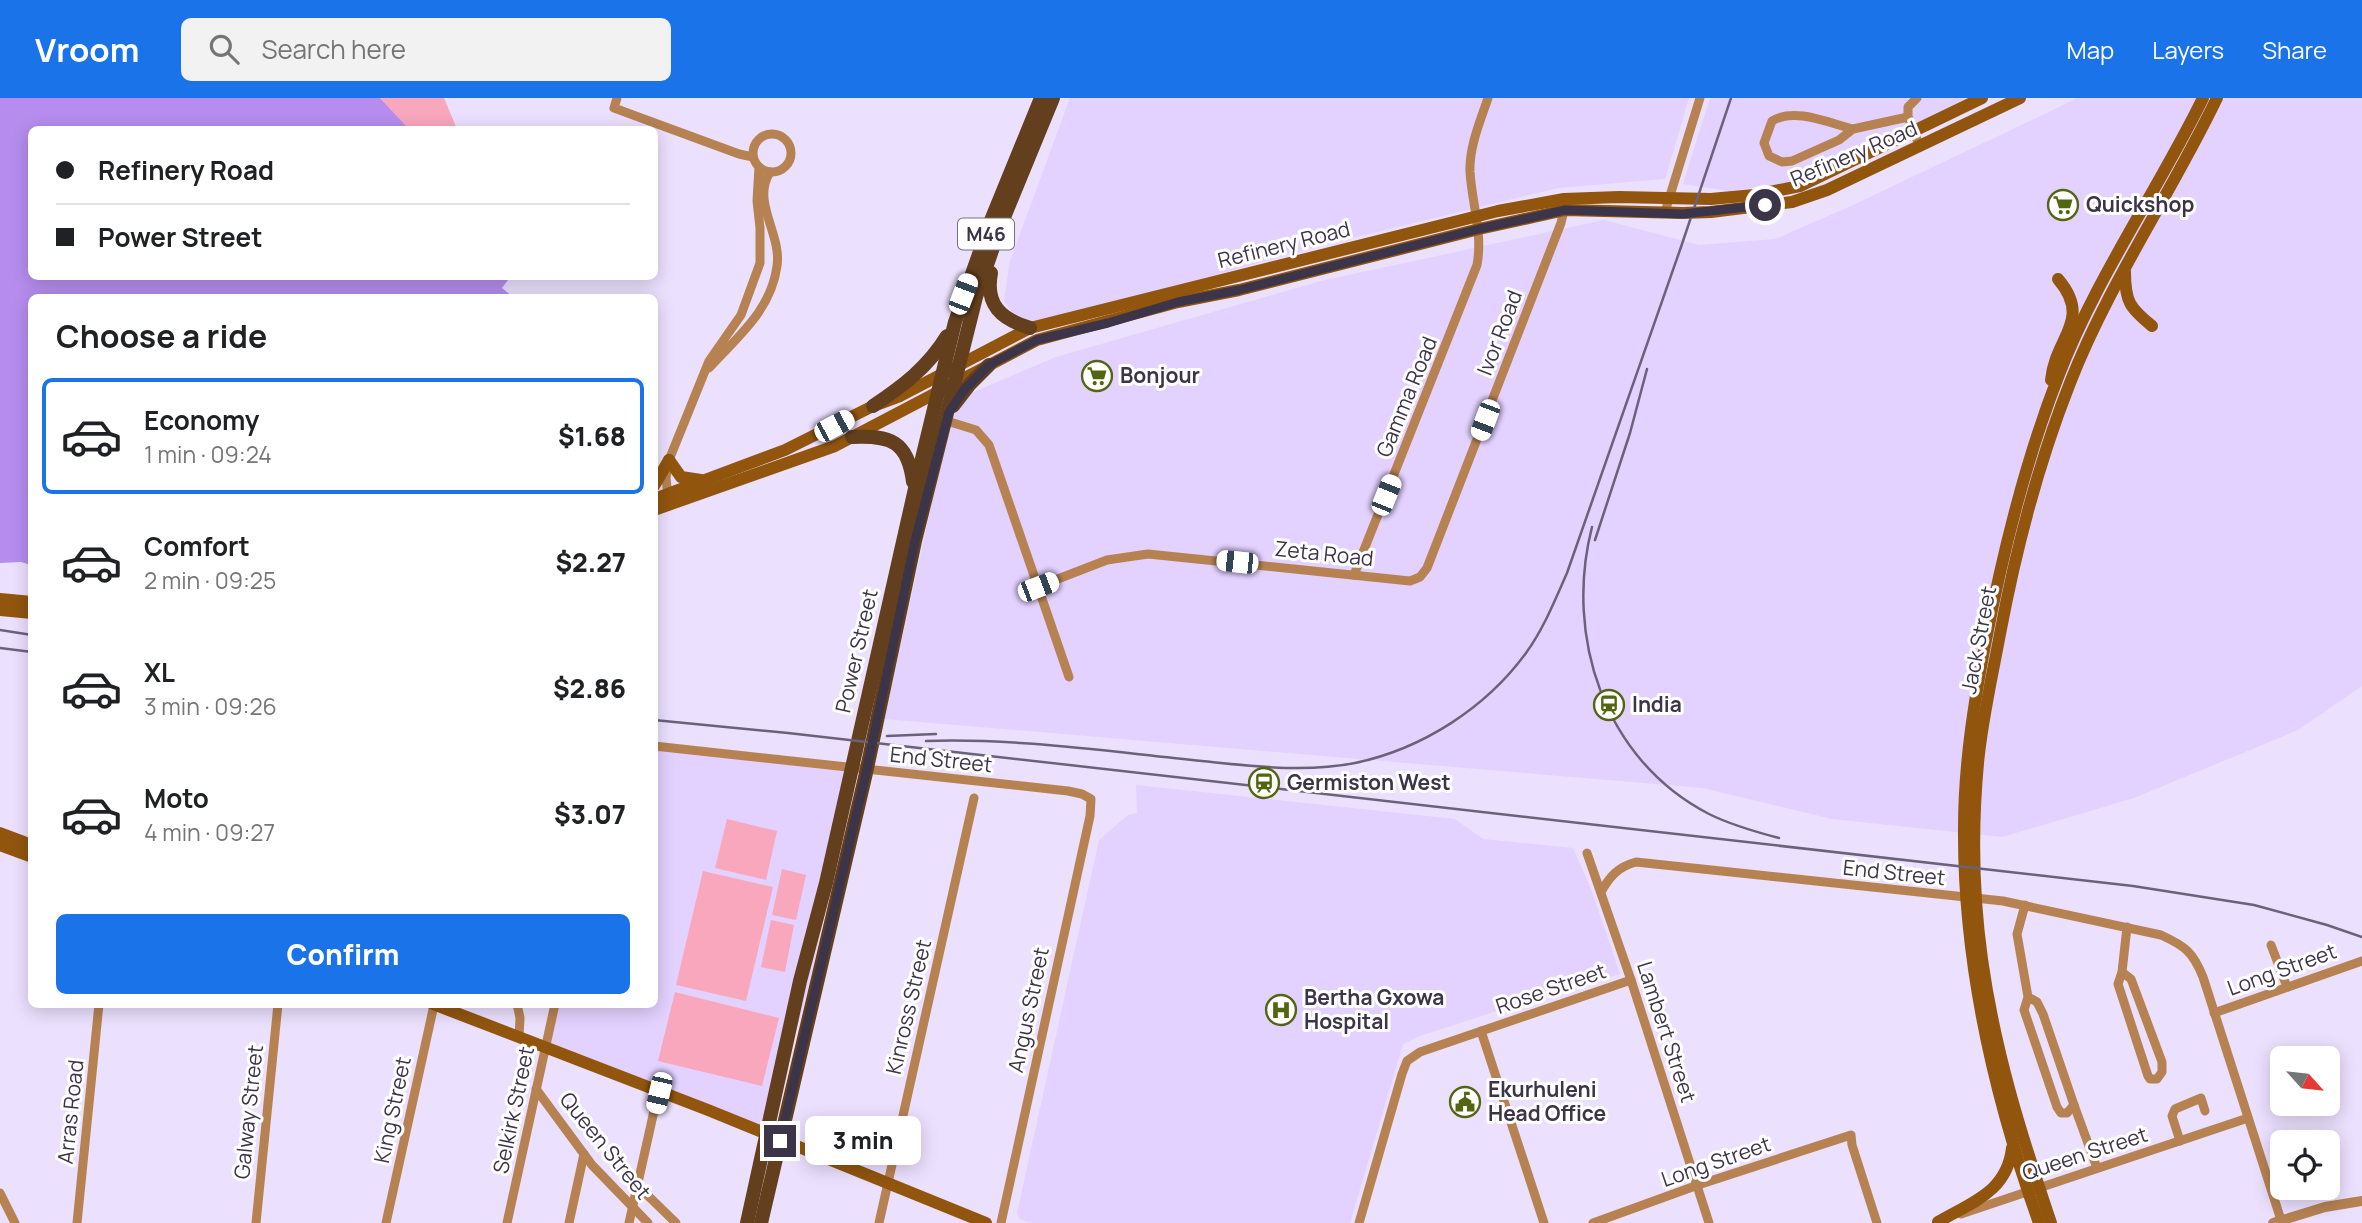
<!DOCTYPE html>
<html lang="en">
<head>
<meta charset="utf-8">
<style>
  :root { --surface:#fff; --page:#f2f2f2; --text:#202124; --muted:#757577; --line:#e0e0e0; --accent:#1a73e8 }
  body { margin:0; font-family:Manrope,sans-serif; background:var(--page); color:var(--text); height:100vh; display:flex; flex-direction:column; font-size:26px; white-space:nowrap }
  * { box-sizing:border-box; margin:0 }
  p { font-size:23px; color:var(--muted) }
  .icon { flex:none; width:38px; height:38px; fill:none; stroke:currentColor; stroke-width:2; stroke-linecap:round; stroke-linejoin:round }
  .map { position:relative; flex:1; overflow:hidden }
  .sheet { position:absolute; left:28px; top:196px; width:630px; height:714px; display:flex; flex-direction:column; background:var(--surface); border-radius:10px; box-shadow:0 4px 18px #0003 }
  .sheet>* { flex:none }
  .top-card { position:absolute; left:28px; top:28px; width:630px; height:154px; border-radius:10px; box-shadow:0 4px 18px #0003; display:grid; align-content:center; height:154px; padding:0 28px; background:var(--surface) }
  .needle { width:46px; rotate:117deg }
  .buttons { position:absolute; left:2270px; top:948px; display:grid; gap:14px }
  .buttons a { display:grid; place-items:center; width:70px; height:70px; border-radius:10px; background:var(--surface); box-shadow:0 4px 18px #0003; font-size:35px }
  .end { position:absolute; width:32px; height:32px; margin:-16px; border:9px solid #3c3448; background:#fff; box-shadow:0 0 0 4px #fff }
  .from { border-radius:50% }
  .bubble { position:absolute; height:49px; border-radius:10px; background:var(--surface); box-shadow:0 4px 18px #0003; font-size:23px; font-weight:800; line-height:49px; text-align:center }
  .car { position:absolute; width:21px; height:42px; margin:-21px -10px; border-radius:9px; box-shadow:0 0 5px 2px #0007; background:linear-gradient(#fff 24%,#345 0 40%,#fff 0 76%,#345 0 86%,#fff 0) }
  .top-card b { display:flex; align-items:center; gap:24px; height:66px; font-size:26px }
  .top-card b+b { border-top:2px solid var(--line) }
  .top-card i { width:18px; height:18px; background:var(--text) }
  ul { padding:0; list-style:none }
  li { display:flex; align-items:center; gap:21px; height:116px; margin:0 14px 10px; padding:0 14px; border:4px solid transparent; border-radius:10px }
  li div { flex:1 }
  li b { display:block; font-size:26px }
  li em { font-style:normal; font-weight:800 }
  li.current { border-color:var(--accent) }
  li>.icon { width:63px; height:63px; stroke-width:1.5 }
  h2 { padding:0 28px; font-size:32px; line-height:84px }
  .button { display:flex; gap:14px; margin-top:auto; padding:14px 28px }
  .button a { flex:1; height:80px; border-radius:10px; background:var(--accent); color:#fff; font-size:28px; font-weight:800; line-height:80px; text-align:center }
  header { display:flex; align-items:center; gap:42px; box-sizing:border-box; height:98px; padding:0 35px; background:var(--accent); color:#fff }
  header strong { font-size:33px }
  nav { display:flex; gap:38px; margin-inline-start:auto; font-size:24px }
  .search { width:490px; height:63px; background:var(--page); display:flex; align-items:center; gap:18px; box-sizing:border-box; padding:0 24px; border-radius:10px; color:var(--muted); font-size:26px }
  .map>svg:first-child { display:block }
  .built { fill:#e3d1ff }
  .green { fill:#f9a7bc }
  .water { fill:#b68dee }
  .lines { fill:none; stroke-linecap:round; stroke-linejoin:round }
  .minor { stroke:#b68252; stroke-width:9 }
  .tertiary { stroke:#b68252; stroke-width:10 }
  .secondary { stroke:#91550e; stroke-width:12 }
  .primary { stroke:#633f1d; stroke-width:14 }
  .rail { stroke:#6b6279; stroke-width:2.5 }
  .route { stroke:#3c3448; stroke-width:9 }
  .labels { text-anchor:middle; stroke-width:6; stroke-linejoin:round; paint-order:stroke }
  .shield { fill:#fff; stroke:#76717f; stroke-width:2 }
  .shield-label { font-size:19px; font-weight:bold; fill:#3c3448 }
  .street-label { font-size:21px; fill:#3c3448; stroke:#fff }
  .poi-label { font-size:21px; font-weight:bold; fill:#3c3448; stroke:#fff; text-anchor:start }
</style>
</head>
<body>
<header>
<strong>Vroom</strong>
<div class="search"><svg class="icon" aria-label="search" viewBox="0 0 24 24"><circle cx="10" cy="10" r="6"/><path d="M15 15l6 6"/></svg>Search here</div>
<nav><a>Map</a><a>Layers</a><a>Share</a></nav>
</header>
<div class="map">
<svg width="2362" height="1125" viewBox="0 0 2362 1125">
  <rect width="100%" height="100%" fill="#ebe0fe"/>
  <g class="built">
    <polygon points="1070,0 1689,0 1665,81 1558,90 1315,149 1056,222 1028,225 1014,217 1004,203 1010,163"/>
    <polygon points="1710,0 1966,0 1808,82 1729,93 1683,86"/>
    <polygon points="2078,0 2362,0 2362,588 2298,632 2134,700 2002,739 1832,721 1703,690 884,621 955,302 1056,259 1321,183 1604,122 1699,147 1775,141 1851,108"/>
    <polygon points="655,649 858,672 809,886 769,1036 542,948 552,907 654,906"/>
    <polygon points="1136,687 1455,721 1483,741 1573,750 1591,791 1620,876 1531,902 1420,938 1403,946 1350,1125 1031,1125 1020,1121 1017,1115 1099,742 1128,717 1137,715"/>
  </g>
  <g class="green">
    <polygon points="380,0 444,0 457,31 409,31"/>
    <polygon points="727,721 777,733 766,782 715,770"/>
    <polygon points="782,771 806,777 796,822 772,817"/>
    <polygon points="703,773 773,789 746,903 676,887"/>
    <polygon points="771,822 794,827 785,874 761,869"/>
    <polygon points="675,894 779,920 762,988 658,963"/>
  </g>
  <polygon class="water" points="0,0 380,0 409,31 32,32 32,178 511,178 502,190 513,199 32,200 31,467 21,464 0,465"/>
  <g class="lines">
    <g class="minor">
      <polyline points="617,0 614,10 739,56 753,59"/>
      <polyline points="1917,0 1908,9 1908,19 1920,49"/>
      <path d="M 1853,31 C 1829,25 1794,9 1772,23 L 1764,45 L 1769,58 L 1782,64 L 1792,63 L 1839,42 L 1853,31 L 1908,19"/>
      <circle cx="772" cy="55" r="19"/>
      <polyline points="1665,114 1700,0"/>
      <path d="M 709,270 C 737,239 771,213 777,168 C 782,136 751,104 770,74"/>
      <polyline points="947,323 976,332 989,347 1069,579"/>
      <polyline points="668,399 666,380 669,362 709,263 741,217 760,165 760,130 757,103 759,69"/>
      <path d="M 1354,477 L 1477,167 C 1483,135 1472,106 1470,74 C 1469,49 1480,24 1488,0"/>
      <polyline points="1037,489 1107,462 1148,456 1410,483 1420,479 1427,470 1561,125 1565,108"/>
      <polyline points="654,648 1068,693 1082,696 1091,701 1090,718 1001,1125"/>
      <polyline points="1587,755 1631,882 1709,1125"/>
      <path d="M 1601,794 C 1610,778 1618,769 1636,764 L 2003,803 L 2161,837 C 2185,848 2193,854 2203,879 L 2281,1122"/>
      <polyline points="2025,807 2017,836 2028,899 2024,912 2057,1009 2061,1015 2067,1015 2074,1007 2043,916 2037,904 2028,899"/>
      <polyline points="2271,847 2287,889"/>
      <polyline points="2122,874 2131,881 2162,964 2162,974 2157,981 2150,981 2148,978 2118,886 2122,874 2127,829"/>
      <polyline points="517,906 520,920 519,940"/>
      <polyline points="2214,915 2362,863"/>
      <polyline points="1481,933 1544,1125"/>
      <polyline points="536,991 592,1067 648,1125"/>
      <polyline points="2074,1007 2097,1070"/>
      <polyline points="2180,1043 2172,1018 2175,1011 2201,1000 2205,1013"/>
      <polyline points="637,1087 676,1125"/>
      <polyline points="0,1095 15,1125"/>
      <polyline points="1961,1116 2248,1020"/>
      <polyline points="77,1125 99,906"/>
      <polyline points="256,1125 278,906"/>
      <polyline points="386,1125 434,907"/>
      <polyline points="507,1125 555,906"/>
      <polyline points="569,1125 584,1056"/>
      <polyline points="629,1125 658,995"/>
      <polyline points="879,1125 974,700"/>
      <polyline points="1359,1125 1402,976 1407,963 1420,954 1631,882"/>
      <polyline points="1593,1125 1698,1087 1851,1037 1852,1047 1877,1125"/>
    </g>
    <polyline class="tertiary" points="2273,1125 2325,1109 2362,1103"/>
    <g class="secondary">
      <path d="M 2125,174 C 2125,204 2130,210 2152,228"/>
      <path d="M 2051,282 C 2055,239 2093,222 2058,181"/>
      <polyline points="669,362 681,379 701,382"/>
      <polyline points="654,388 669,362"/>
      <polyline points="654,401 785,352 873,308 900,298 1030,230 1498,113 1564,101 1619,99 1711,101 1754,97 1800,88 1982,0"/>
      <polyline points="654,412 835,348 1037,242 1178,204 1239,192 1479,131 1565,112 1683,115 1711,114 1792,104 1827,92 2020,0"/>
      <polyline points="0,501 32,504"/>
      <polyline points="0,512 32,515"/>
      <polyline points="0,735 32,747"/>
      <polyline points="0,747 32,759"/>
      <polyline points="433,906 708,1012 986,1125"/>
      <path d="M 1938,1124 C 1972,1104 2007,1094 2012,1050"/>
      <path d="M 2039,1125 C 1994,999 1963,864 1964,730 C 1964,667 1974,604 1986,542 C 2003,453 2025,364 2058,279 C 2095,181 2157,94 2203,0"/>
      <path d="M 2051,1125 C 2021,1036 1995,954 1982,861 C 1973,797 1972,730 1978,665 C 1982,622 1992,579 2000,536 C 2016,451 2038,366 2070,285 C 2109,185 2171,96 2217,0"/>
    </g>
    <g class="primary">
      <path d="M 991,175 C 985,207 1001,221 1030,230"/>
      <path d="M 873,308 C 903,288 928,269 947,238"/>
      <polyline points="953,308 970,286 989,267"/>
      <path d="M 852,339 C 890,337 908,343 913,384"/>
      <polyline points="747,1125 800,883 826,785 919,373 955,224 990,125 1041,0"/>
      <polyline points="761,1125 866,675 915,443 976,199 1000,129 1053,0"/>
    </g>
    <g class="rail">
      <path d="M 1592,429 C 1564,538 1604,662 1709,716 C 1731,727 1756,734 1779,740"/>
      <polyline points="1595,442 1630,335 1647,271"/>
      <polyline points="0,532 32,537"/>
      <polyline points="0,550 32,554"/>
      <polyline points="654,622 788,635 2133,788 2254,807 2327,827 2362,839"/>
      <polyline points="887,638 936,636"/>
      <path d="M 926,643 C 1019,640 1110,654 1202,663 C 1252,668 1305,675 1355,665 C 1422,651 1486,610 1526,555 C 1544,530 1555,502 1567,475 L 1681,149 L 1731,0"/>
    </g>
  </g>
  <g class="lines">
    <polyline class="route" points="780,1043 866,675 915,443 949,314 964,292 989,267 1037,242 1108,225 1178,204 1239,192 1479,131 1565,112 1683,116 1765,107"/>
  </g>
  <defs>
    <g id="supermarket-ring" transform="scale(1.575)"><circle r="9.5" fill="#fff" stroke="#526511" stroke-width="1.5"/><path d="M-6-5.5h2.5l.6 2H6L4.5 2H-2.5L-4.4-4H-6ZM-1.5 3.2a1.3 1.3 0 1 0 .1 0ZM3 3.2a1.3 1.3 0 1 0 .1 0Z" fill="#526511"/></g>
    <g id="station-ring" transform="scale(1.575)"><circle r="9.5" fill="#fff" stroke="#526511" stroke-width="1.5"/><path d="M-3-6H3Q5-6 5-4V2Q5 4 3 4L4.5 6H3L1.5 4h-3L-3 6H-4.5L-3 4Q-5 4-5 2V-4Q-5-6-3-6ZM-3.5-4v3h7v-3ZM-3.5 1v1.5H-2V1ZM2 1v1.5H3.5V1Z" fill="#526511"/></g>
    <g id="hospital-ring" transform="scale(1.575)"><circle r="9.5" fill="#fff" stroke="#526511" stroke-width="1.5"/><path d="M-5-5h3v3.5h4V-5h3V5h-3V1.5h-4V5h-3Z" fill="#526511"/></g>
    <g id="civic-ring" transform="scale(1.575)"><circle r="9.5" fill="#fff" stroke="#526511" stroke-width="1.5"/><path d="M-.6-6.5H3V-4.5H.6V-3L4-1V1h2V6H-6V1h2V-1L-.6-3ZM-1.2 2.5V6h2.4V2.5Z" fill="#526511"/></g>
  </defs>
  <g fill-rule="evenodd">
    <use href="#supermarket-ring" x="2063" y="107"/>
    <use href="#supermarket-ring" x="1097" y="278"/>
    <use href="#station-ring" x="1609" y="607"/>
    <use href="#station-ring" x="1264" y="685"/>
    <use href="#hospital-ring" x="1281" y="912"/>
    <use href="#civic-ring" x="1465" y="1004"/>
  </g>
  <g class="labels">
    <rect class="shield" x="958" y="120.5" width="56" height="31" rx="5"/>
    <g class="shield-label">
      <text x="986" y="143">M46</text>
    </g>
    <g class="street-label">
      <text transform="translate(1854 56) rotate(-23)" y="7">Refinery Road</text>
      <text transform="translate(1284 147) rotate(-14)" y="7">Refinery Road</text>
      <text transform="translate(1500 235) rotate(-69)" y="7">Ivor Road</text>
      <text transform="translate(1407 299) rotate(-68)" y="7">Gamma Road</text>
      <text transform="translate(1324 456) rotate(6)" y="7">Zeta Road</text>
      <text transform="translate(1979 542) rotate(-79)" y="7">Jack Street</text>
      <text transform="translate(857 553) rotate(-77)" y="7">Power Street</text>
      <text transform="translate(941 662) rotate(6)" y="7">End Street</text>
      <text transform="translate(1894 775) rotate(6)" y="7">End Street</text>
      <text transform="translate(2282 872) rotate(-20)" y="7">Long Street</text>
      <text transform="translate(1551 891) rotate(-19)" y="7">Rose Street</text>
      <text transform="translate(909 909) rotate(-77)" y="7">Kinross Street</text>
      <text transform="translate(1029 912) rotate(-78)" y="7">Angus Street</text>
      <text transform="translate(1666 934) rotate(72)" y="7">Lambert Street</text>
      <text transform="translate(393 1012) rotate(-78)" y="7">King Street</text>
      <text transform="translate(514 1012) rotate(-78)" y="7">Selkirk Street</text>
      <text transform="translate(71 1014) rotate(-84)" y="7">Arras Road</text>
      <text transform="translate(249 1014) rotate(-84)" y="7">Galway Street</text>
      <text transform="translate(605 1048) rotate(51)" y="7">Queen Street</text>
      <text transform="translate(2085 1056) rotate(-18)" y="7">Queen Street</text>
      <text transform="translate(1716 1064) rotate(-19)" y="7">Long Street</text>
    </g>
    <g class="poi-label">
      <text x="2086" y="114">Quickshop</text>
      <text x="1120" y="285">Bonjour</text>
      <text x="1632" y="614">India</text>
      <text x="1287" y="692">Germiston West</text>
      <text x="1304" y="907">Bertha Gxowa<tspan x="1304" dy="24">Hospital</tspan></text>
      <text x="1488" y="999">Ekurhuleni<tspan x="1488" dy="24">Head Office</tspan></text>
    </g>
  </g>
</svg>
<div class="buttons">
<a><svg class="needle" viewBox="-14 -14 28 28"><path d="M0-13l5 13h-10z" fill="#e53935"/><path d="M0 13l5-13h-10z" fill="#757577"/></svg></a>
<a><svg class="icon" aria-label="locate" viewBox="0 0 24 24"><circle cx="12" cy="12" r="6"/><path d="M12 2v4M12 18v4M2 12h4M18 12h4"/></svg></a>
</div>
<i class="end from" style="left:1765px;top:107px"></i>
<i class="end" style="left:780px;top:1043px"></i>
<div class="bubble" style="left:805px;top:1018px;width:116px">3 min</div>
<i class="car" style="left:963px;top:196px;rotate:21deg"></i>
<i class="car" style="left:1485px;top:322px;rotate:201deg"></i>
<i class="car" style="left:834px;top:328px;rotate:62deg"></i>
<i class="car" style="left:1386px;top:397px;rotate:22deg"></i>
<i class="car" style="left:1237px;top:464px;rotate:276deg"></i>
<i class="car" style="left:1038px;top:489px;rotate:69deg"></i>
<i class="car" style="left:659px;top:995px;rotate:193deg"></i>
<div class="top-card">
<b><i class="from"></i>Refinery Road</b>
<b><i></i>Power Street</b>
</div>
<section class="sheet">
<h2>Choose a ride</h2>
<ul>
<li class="current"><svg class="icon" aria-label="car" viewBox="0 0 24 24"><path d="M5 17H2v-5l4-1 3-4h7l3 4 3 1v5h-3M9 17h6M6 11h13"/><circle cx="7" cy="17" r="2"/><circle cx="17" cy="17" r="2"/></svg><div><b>Economy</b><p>1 min · 09:24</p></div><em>$1.68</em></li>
<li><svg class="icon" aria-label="car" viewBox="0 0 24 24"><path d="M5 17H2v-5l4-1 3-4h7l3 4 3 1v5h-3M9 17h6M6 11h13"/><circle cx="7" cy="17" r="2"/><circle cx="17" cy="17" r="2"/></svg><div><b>Comfort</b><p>2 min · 09:25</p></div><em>$2.27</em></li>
<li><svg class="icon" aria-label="car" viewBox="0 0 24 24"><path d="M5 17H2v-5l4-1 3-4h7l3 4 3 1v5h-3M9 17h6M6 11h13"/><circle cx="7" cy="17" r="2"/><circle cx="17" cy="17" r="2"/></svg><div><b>XL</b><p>3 min · 09:26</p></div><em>$2.86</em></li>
<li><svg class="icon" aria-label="car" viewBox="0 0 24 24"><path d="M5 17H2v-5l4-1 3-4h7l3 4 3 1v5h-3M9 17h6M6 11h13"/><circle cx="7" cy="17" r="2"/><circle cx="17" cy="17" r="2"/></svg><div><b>Moto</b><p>4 min · 09:27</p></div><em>$3.07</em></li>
</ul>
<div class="button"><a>Confirm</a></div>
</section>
</div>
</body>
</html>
